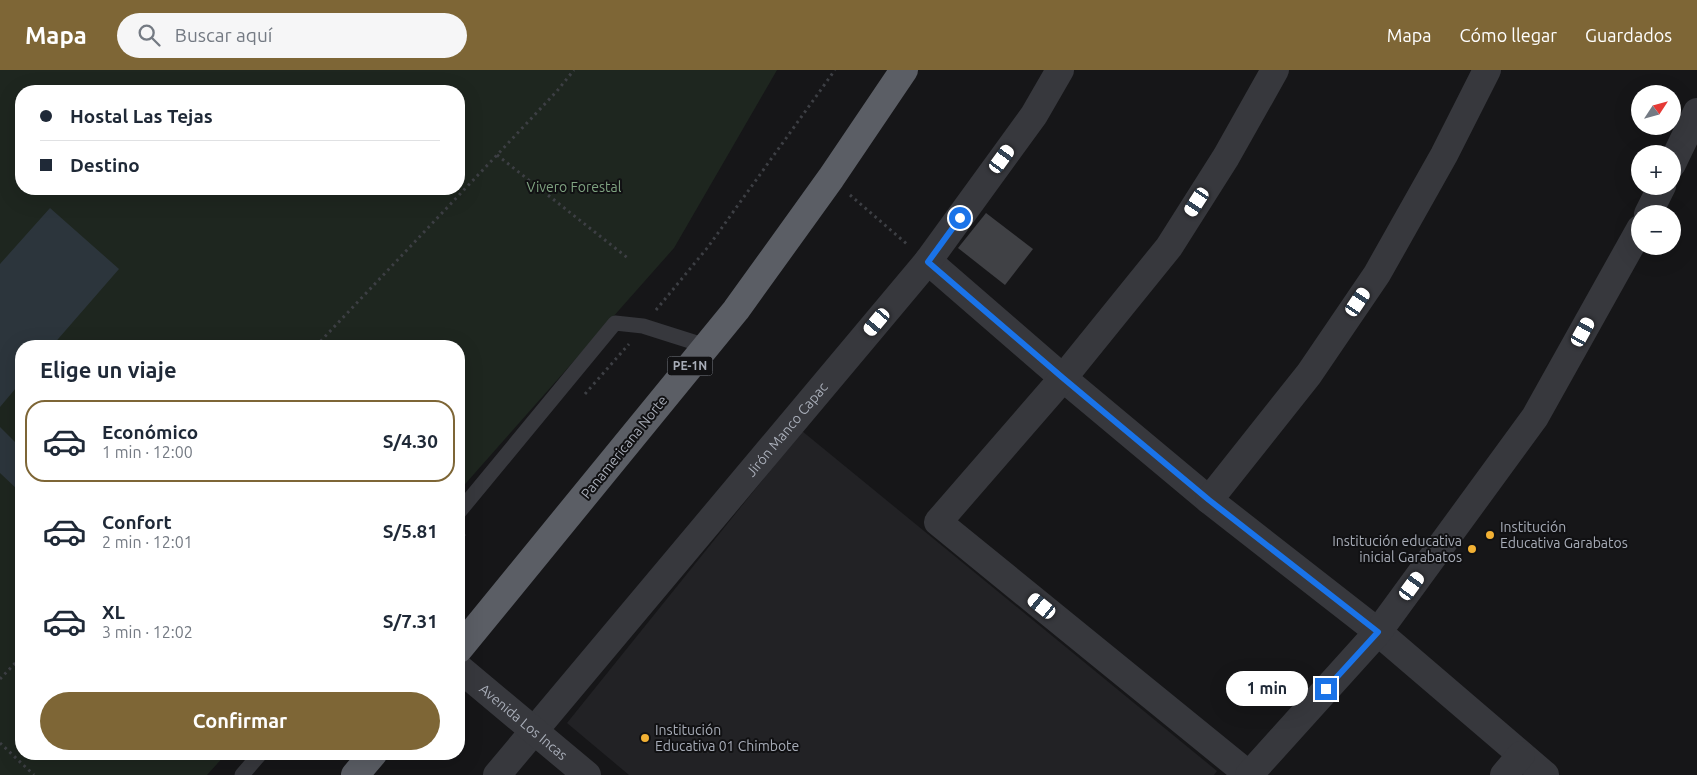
<!DOCTYPE html>
<html lang="es">
<head>
<meta charset="utf-8">
<style>
  :root { --surface:#fff; --page:#f6f6f7; --text:#1f2937; --muted:#747a83; --line:#e0e1e3; --accent:#7e6636 }
  body { margin:0; font-family:Ubuntu,sans-serif; background:var(--page); color:var(--text); height:100vh; display:flex; flex-direction:column; font-size:19px; white-space:nowrap }
  * { box-sizing:border-box; margin:0 }
  p { font-size:16px; color:var(--muted) }
  .icon { flex:none; width:28px; height:28px; fill:none; stroke:currentColor; stroke-width:2; stroke-linecap:round; stroke-linejoin:round }
  .map { position:relative; flex:1; overflow:hidden }
  .sheet { position:absolute; left:15px; top:270px; width:450px; height:420px; display:flex; flex-direction:column; background:var(--surface); border-radius:20px; box-shadow:0 5px 20px #0002 }
  .sheet>* { flex:none }
  .guide { position:absolute; left:15px; top:15px; width:450px; height:110px; border-radius:20px; box-shadow:0 5px 20px #0002; display:grid; align-content:center; height:110px; padding:0 25px; background:var(--surface) }
  .needle { width:32px; rotate:54deg }
  .buttons { position:absolute; left:1631px; top:15px; display:grid; gap:10px }
  .buttons a { display:grid; place-items:center; width:50px; height:50px; border-radius:50%; background:var(--surface); box-shadow:0 5px 20px #0002; font-size:25px }
  .end { position:absolute; width:22px; height:22px; margin:-11px; border:6px solid #1a73e8; background:#fff; box-shadow:0 0 0 2px #fff }
  .from { border-radius:50% }
  .bubble { position:absolute; height:35px; border-radius:18px; background:var(--surface); box-shadow:0 5px 20px #0002; font-size:16px; font-weight:600; line-height:35px; text-align:center }
  .car { position:absolute; width:15px; height:30px; margin:-15px -8px; border-radius:6px; box-shadow:0 0 4px 1px #0007; background:linear-gradient(#fff 24%,#345 0 40%,#fff 0 76%,#345 0 86%,#fff 0) }
  .guide b { display:flex; align-items:center; gap:18px; height:48px; font-size:19px }
  .guide b+b { border-top:1px solid var(--line) }
  .guide i { width:12px; height:12px; background:var(--text) }
  ul { padding:0; list-style:none }
  li { display:flex; align-items:center; gap:15px; height:82px; margin:0 10px 8px; padding:0 15px; border:2px solid transparent; border-radius:20px }
  li div { flex:1 }
  li b { display:block; font-size:19px }
  li em { font-style:normal; font-weight:600 }
  li.on { border-color:var(--accent) }
  li>.icon { width:45px; height:45px; stroke-width:1.5 }
  h2 { padding:0 25px; font-size:22px; line-height:60px }
  .action { display:flex; gap:10px; margin-top:auto; padding:10px 25px }
  .action a { flex:1; height:58px; border-radius:30px; background:var(--accent); color:#fff; font-size:20px; font-weight:600; line-height:58px; text-align:center }
  header { display:flex; align-items:center; gap:30px; box-sizing:border-box; height:70px; padding:0 25px; background:var(--accent); color:#fff }
  header strong { font-size:24px }
  nav { display:flex; gap:28px; margin-inline-start:auto; font-size:18px }
  .search { width:350px; height:45px; background:var(--page); display:flex; align-items:center; gap:12px; box-sizing:border-box; padding:0 18px; border-radius:28px; color:var(--muted); font-size:19px }
  .map>svg:first-child { display:block }
  .built { fill:#222225 }
  .green { fill:#1e261f; fill-rule:evenodd }
  .water { fill:#2c353c }
  .building { fill:#404145 }
  .lines { fill:none; stroke-linecap:round; stroke-linejoin:round }
  .path { stroke:#3d3f44; stroke-width:3; stroke-dasharray:2.5 4; stroke-linecap:butt }
  .service { stroke:#37383d; stroke-width:15 }
  .minor { stroke:#37383d; stroke-width:28 }
  .tertiary { stroke:#37383d; stroke-width:28 }
  .trunk { stroke:#5b5e65; stroke-width:28 }
  .route { stroke:#1a73e8; stroke-width:6 }
  .poi-dot { fill:#f2b134; stroke:#111113; stroke-width:2 }
  .labels { text-anchor:middle; stroke-width:4; stroke-linejoin:round; paint-order:stroke }
  .shield { fill:#111113; stroke:#7b7e86; stroke-width:1 }
  .shield-label { font-size:12px; font-weight:bold; fill:#a8adb8 }
  .park-label { font-size:14px; fill:#7fa381; stroke:#111113 }
  .street-label { font-size:14px; fill:#a8adb8; stroke:#111113 }
  .poi-label { font-size:14px; fill:#a8adb8; stroke:#111113; text-anchor:start }
</style>
</head>
<body>
<header>
<strong>Mapa</strong>
<div class="search"><svg class="icon" aria-label="search" viewBox="0 0 24 24"><circle cx="10" cy="10" r="6"/><path d="M15 15l6 6"/></svg>Buscar aquí</div>
<nav><a>Mapa</a><a>Cómo llegar</a><a>Guardados</a></nav>
</header>
<div class="map">
<svg width="1697" height="705" viewBox="0 0 1697 705">
  <rect width="100%" height="100%" fill="#161618"/>
  <polygon class="built" points="802,361 1217,701 1214,705 629,705 567,653"/>
  <path class="green" d="M 0,0 L 777,0 L 674,178 L 459,421 L 459,276 L 21,276 L 21,684 L 226,684 L 207,705 L 0,705 ZM 21,21 L 459,21 L 459,119 L 21,119 Z"/>
  <g class="water">
    <polygon points="50,138 119,199 52,276 21,276 21,312 0,337 0,194"/>
    <polygon points="0,357 21,378 21,417 18,420 0,403"/>
  </g>
  <polygon class="building" points="986,143 1033,179 1005,215 958,178"/>
  <g class="lines">
    <g class="path">
      <polyline points="497,85 629,189"/>
      <polyline points="850,125 908,175"/>
      <polyline points="656,240 708,177 835,0"/>
      <polyline points="316,276 497,85 557,21 574,0"/>
      <polyline points="585,324 629,274"/>
      <polyline points="459,471 467,461"/>
      <polyline points="0,609 21,587"/>
      <polyline points="0,673 34,705"/>
    </g>
    <g class="service">
      <polyline points="459,442 615,253 643,256 706,276"/>
      <polyline points="242,705 260,684"/>
    </g>
    <g class="minor">
      <polyline points="1672,94 1697,42"/>
      <polyline points="1648,144 1662,116"/>
      <polyline points="928,191 1063,308 1209,430 1378,562 1545,705"/>
      <polyline points="1209,430 1309,304 1377,204 1444,85 1487,0"/>
      <path id="s1" d="M 497,705 L 928,191 L 1034,45 L 1060,0"/>
      <polyline points="1249,705 938,452 1063,308 1169,177 1226,87 1275,0"/>
      <polyline points="1249,705 1378,562 1535,347 1640,159"/>
      <polyline points="1504,705 1521,685"/>
    </g>
    <path class="tertiary" id="s2" d="M 459,598 L 587,705"/>
    <g class="trunk">
      <polyline points="459,579 736,240 831,108 904,0"/>
      <polyline points="355,705 373,684"/>
    </g>
  </g>
  <g class="lines">
    <polyline class="route" points="960,148 928,192 1063,308 1209,430 1378,562 1326,619"/>
  </g>
  <g class="poi-dot">
    <circle cx="1490" cy="465" r="5"/>
    <circle cx="1472" cy="479" r="5"/>
    <circle cx="645" cy="668" r="5"/>
  </g>
  <g class="labels">
    <rect class="shield" x="667.5" y="286.5" width="45" height="19" rx="4"/>
    <g class="shield-label">
      <text x="690" y="300">PE-1N</text>
    </g>
    <g class="park-label">
      <text x="574" y="122">Vivero Forestal</text>
    </g>
    <g class="street-label">
      <text dy="5" stroke="none"><textPath href="#s1" startOffset="451">Jirón Manco Capac</textPath></text>
      <text transform="translate(624 377) rotate(-51)" y="5">Panamericana Norte</text>
      <text dy="5" stroke="none"><textPath href="#s2" startOffset="84">Avenida Los Incas</textPath></text>
    </g>
    <g class="poi-label">
      <text x="1500" y="462">Institución<tspan x="1500" dy="16">Educativa Garabatos</tspan></text>
      <text x="1462" y="476" text-anchor="end">Institución educativa<tspan x="1462" dy="16">inicial Garabatos</tspan></text>
      <text x="655" y="665">Institución<tspan x="655" dy="16">Educativa 01 Chimbote</tspan></text>
    </g>
  </g>
</svg>
<div class="buttons">
<a><svg class="needle" viewBox="-14 -14 28 28"><path d="M0-13l5 13h-10z" fill="#e53935"/><path d="M0 13l5-13h-10z" fill="#747a83"/></svg></a>
<a>+</a>
<a>−</a>
</div>
<i class="end from" style="left:960px;top:148px"></i>
<i class="end" style="left:1326px;top:619px"></i>
<div class="bubble" style="left:1226px;top:601px;width:82px">1 min</div>
<i class="car" style="left:1002px;top:89px;rotate:36deg"></i>
<i class="car" style="left:1197px;top:132px;rotate:213deg"></i>
<i class="car" style="left:1358px;top:232px;rotate:34deg"></i>
<i class="car" style="left:877px;top:252px;rotate:220deg"></i>
<i class="car" style="left:1583px;top:262px;rotate:29deg"></i>
<i class="car" style="left:1412px;top:516px;rotate:36deg"></i>
<i class="car" style="left:1042px;top:536px;rotate:309deg"></i>
<div class="guide">
<b><i class="from"></i>Hostal Las Tejas</b>
<b><i></i>Destino</b>
</div>
<section class="sheet">
<h2>Elige un viaje</h2>
<ul>
<li class="on"><svg class="icon" aria-label="car" viewBox="0 0 24 24"><path d="M5 17H2v-5l4-1 3-4h7l3 4 3 1v5h-3M9 17h6M6 11h13"/><circle cx="7" cy="17" r="2"/><circle cx="17" cy="17" r="2"/></svg><div><b>Económico</b><p>1 min · 12:00</p></div><em>S/4.30</em></li>
<li><svg class="icon" aria-label="car" viewBox="0 0 24 24"><path d="M5 17H2v-5l4-1 3-4h7l3 4 3 1v5h-3M9 17h6M6 11h13"/><circle cx="7" cy="17" r="2"/><circle cx="17" cy="17" r="2"/></svg><div><b>Confort</b><p>2 min · 12:01</p></div><em>S/5.81</em></li>
<li><svg class="icon" aria-label="car" viewBox="0 0 24 24"><path d="M5 17H2v-5l4-1 3-4h7l3 4 3 1v5h-3M9 17h6M6 11h13"/><circle cx="7" cy="17" r="2"/><circle cx="17" cy="17" r="2"/></svg><div><b>XL</b><p>3 min · 12:02</p></div><em>S/7.31</em></li>
</ul>
<div class="action"><a>Confirmar</a></div>
</section>
</div>
</body>
</html>
